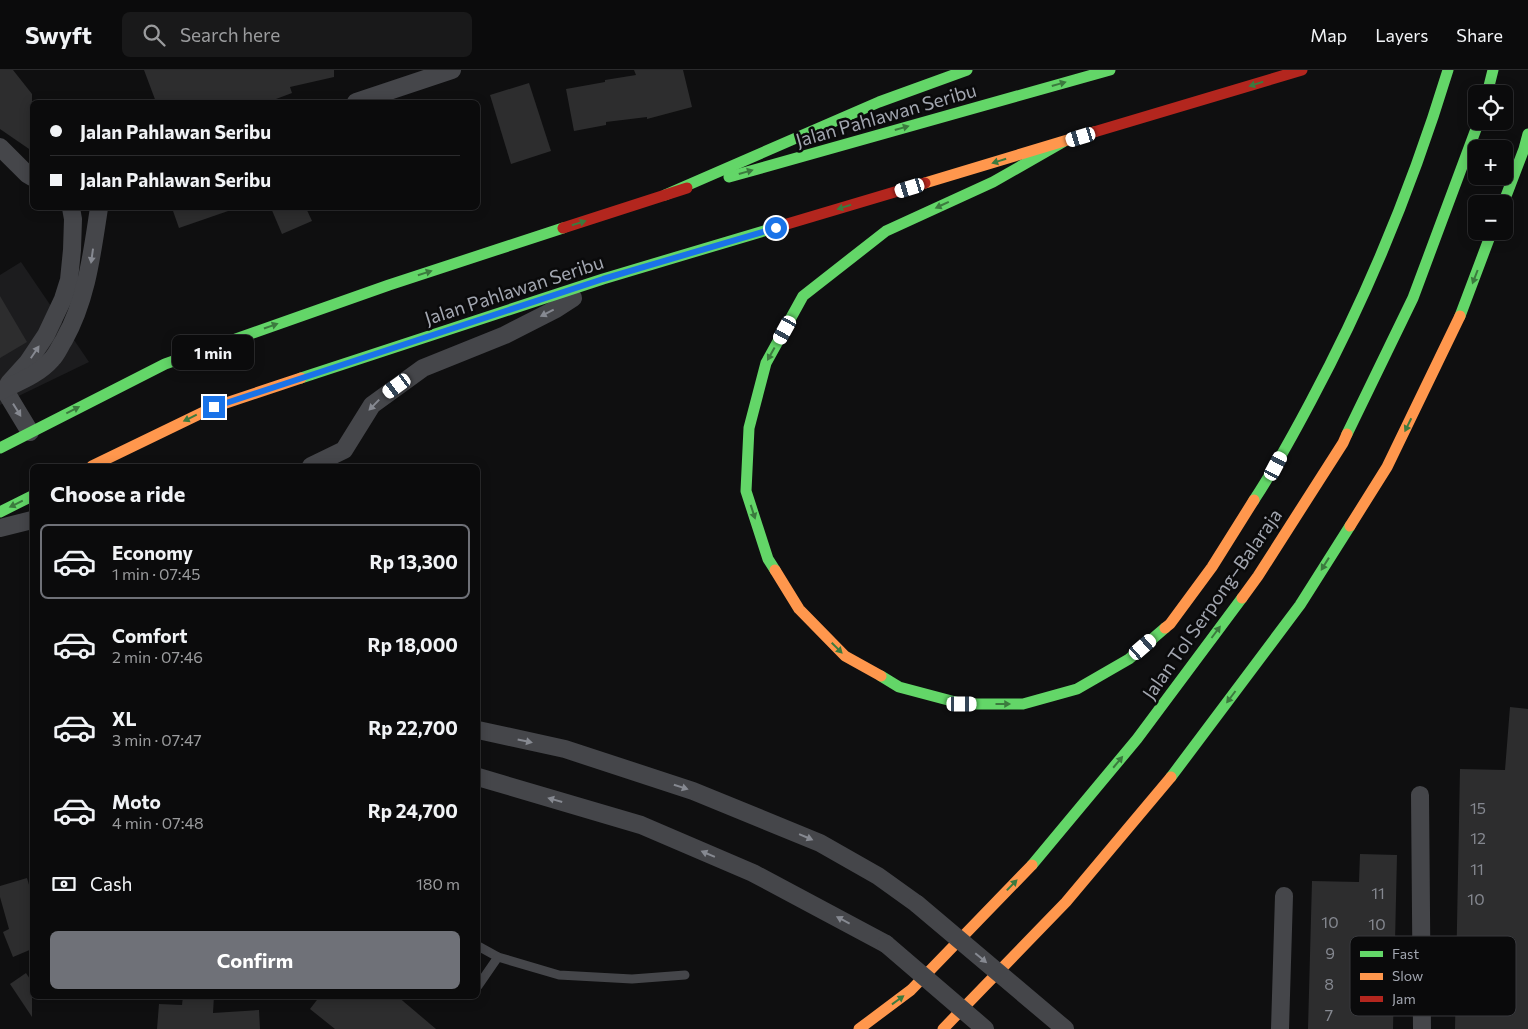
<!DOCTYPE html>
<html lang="en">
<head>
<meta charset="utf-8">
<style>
  :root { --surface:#0b0b0c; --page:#19191a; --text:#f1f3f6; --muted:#9a9b9d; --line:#2b2b2d; --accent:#6f7178 }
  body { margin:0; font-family:Commissioner,sans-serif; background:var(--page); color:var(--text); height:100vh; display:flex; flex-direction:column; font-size:19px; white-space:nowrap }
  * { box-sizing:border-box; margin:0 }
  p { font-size:16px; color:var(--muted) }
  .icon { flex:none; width:28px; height:28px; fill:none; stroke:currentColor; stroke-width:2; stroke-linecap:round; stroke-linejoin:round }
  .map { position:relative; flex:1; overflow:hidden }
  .sheet { position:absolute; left:30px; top:394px; width:450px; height:535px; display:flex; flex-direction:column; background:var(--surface); border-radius:8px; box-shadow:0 2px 12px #0003,0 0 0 1px var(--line) }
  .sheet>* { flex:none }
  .guide { position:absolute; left:30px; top:30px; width:450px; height:110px; border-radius:8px; box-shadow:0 2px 12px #0003,0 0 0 1px var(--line); display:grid; align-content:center; height:110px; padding:0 20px; background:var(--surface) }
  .fabs { position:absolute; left:1468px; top:15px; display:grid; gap:10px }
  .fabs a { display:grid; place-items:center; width:45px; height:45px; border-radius:8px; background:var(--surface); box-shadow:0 2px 12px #0003,0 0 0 1px var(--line); font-size:25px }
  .end { position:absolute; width:22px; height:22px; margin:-11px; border:6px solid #1a73e8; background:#fff; box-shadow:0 0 0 2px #fff }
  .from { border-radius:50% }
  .bubble { position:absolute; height:35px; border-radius:8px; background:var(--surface); box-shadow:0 2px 12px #0003,0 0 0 1px var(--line); font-size:16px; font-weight:700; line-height:35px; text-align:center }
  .car { position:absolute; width:15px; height:30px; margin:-15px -8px; border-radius:6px; box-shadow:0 0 4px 1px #0007; background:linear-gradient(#fff 24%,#345 0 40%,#fff 0 76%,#345 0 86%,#fff 0) }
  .guide b { display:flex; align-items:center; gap:18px; height:48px; font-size:19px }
  .guide b+b { border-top:1px solid var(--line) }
  .guide i { width:12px; height:12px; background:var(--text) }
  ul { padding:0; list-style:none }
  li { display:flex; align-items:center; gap:15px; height:75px; margin:0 10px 8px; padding:0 10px; border:2px solid transparent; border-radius:8px }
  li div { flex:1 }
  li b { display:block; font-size:19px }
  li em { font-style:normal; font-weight:700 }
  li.selected { border-color:var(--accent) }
  li>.icon { width:45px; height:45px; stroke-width:1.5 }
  h2 { padding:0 20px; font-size:22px; line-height:60px }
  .pay { display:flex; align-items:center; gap:12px; height:55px; padding:0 20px; font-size:19px }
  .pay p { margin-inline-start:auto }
  .primary-button { display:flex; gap:10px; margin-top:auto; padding:10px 20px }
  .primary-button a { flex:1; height:58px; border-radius:8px; background:var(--accent); color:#fff; font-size:20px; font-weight:700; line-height:58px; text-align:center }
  header { display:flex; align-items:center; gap:30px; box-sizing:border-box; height:70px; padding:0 25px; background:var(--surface); border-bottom:1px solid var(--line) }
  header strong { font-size:24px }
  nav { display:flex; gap:28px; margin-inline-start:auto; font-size:18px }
  .search { width:350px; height:45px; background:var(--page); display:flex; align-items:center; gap:12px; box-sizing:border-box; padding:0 18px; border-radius:8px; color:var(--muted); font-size:19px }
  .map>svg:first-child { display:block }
  .built { fill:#1c1c1e }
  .building { fill:#2d2d2e }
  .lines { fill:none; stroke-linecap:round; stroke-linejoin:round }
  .lane { stroke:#45464a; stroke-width:9 }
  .street { stroke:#45464a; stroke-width:18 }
  .fast { stroke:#63d668; stroke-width:11 }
  .slow { stroke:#ff974d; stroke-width:11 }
  .jam { stroke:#b3261e; stroke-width:11 }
  .street-bridge { stroke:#45464a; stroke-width:18 }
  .oneway { fill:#3b7a3e }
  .oneway2 { fill:#868991 }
  .route { stroke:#1a73e8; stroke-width:6 }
  .labels { text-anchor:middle; stroke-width:5; stroke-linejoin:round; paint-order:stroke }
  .number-label { font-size:16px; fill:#858890 }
  .street-label { font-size:19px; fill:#a2a6b0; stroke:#0a0a0b }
  .key { fill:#0a0a0b; stroke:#38393d; stroke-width:1 }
  .key-label { font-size:14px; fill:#a2a6b0 }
</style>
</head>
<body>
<header>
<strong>Swyft</strong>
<div class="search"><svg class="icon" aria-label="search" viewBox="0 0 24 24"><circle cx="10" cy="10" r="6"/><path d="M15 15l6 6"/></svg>Search here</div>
<nav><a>Map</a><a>Layers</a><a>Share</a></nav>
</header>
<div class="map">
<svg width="1528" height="959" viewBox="0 0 1528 959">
  <rect width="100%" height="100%" fill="#0f0f10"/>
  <polygon class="built" points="21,192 89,292 0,335 0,205"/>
  <g class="building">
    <polygon points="0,0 13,0 32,24 32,81 0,59"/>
    <polygon points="144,0 334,0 334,7 290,17 292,23 268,32 156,32"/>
    <polygon points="634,0 683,0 692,37 647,49 647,47 606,52 606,55 574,61 566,19 605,12 605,10 636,5"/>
    <polygon points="529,13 551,81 511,94 490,25"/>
    <polygon points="172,138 230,138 231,140 179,158"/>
    <polygon points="271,138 306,138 312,151 282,164"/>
    <polygon points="0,226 27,272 0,288"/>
    <polygon points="1510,637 1528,639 1528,959 1455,959 1460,699 1505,700"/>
    <polygon points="1360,784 1397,785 1393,959 1308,959 1312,811 1359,812"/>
    <polygon points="27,808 32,825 32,879 13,887 3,862 9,859 0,827 0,816"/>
    <polygon points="26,903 32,912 32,947 10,914"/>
    <polygon points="183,926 214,926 213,943 259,940 260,959 157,959 159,934 182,935"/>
    <polygon points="320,926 397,926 436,959 335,959 310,939"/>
  </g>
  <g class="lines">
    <g class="lane">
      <polyline points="478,876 498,887 559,905 632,909 685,905"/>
      <polyline points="478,916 498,887"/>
    </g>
    <g class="street">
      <polyline points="356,32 452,0"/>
      <polyline points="0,77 27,104 32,107"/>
      <polyline points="9,313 28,292 46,265 63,229 69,210 72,180 73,149 71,138"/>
      <polyline points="4,319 30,362"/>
      <path d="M 0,321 C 18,312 38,305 52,289 C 57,284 60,276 64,270 C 87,229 92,183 99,138"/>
      <polyline points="311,396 344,380 372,335 423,298 505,265 556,239 573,228"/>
      <polyline points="0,458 32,450"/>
      <polyline points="478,660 565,679 693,721 820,773 878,806 917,834"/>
      <polyline points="478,707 641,755 753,803 886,874"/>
      <polyline points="1420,725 1422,959"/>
      <polyline points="1280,959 1284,826"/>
    </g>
    <g class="fast">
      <polyline points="1487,24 1493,0"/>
      <polyline points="729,107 1110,0"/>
      <polyline points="665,125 879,32 967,0"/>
      <polyline points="1503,134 1524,79 1528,64"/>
      <polyline points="1460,246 1492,161"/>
      <polyline points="301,308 603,209 777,157"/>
      <polyline points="1347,364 1413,228 1479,51"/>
      <polyline points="0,378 165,294 389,215 563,158"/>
      <path d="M 1254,430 C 1275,398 1293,365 1311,331 C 1367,226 1413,115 1448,0"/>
      <polyline points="0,442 32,426"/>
      <polyline points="775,500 768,489 746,421 749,358 766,293 803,226 886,161 993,112 1063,72"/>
      <polyline points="881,606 899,617 963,634 1023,634 1077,619 1129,589 1165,558"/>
      <polyline points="1171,707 1300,535 1350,456"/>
      <polyline points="1032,795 1137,669 1242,528"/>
    </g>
    <g class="slow">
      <polyline points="925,113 1094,62"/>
      <polyline points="92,396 214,337 301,308"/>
      <polyline points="1350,456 1387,397 1460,246"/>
      <polyline points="775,500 799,539 845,586 881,606"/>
      <polyline points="1242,528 1258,506 1343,373 1347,364"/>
      <polyline points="1165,558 1170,554 1212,497 1254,430"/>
      <polyline points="859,959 911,920 1032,795"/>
      <polyline points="943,959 1066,832 1171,707"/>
    </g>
    <g class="jam">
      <polyline points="1094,62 1302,0"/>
      <polyline points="777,157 925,113"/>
      <polyline points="563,158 687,118"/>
    </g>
    <g class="street-bridge">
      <polyline points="917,834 1065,959"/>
      <polyline points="886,874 985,959"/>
    </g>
  </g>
  <defs><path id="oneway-solid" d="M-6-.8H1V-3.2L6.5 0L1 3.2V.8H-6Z" transform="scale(1.25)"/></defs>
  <g class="oneway">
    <use href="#oneway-solid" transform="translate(1059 14) rotate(-16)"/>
    <use href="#oneway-solid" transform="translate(1256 14) rotate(163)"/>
    <use href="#oneway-solid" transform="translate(902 58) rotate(-16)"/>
    <use href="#oneway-solid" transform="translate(999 91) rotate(163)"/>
    <use href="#oneway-solid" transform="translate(746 102) rotate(-16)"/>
    <use href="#oneway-solid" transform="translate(942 135) rotate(155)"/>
    <use href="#oneway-solid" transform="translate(844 137) rotate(163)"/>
    <use href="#oneway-solid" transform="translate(579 153) rotate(-18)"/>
    <use href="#oneway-solid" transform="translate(425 203) rotate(-18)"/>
    <use href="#oneway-solid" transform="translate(1475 207) rotate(111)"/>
    <use href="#oneway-solid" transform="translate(271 256) rotate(-19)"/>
    <use href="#oneway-solid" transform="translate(771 284) rotate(119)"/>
    <use href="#oneway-solid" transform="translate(73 340) rotate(-27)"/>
    <use href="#oneway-solid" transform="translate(190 348) rotate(154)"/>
    <use href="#oneway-solid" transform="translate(1408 355) rotate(116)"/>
    <use href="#oneway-solid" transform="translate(16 434) rotate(154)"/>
    <use href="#oneway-solid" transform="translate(753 442) rotate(72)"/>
    <use href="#oneway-solid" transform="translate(1325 494) rotate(122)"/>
    <use href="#oneway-solid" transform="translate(1216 562) rotate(-53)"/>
    <use href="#oneway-solid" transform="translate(837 578) rotate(45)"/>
    <use href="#oneway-solid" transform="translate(1231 627) rotate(127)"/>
    <use href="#oneway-solid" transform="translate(1003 634)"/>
    <use href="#oneway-solid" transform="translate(1118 692) rotate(-50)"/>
    <use href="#oneway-solid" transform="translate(1012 815) rotate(-46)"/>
    <use href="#oneway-solid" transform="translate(898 930) rotate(-36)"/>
  </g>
  <g class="oneway2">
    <use href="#oneway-solid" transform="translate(92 186) rotate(98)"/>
    <use href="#oneway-solid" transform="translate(547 243) rotate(153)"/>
    <use href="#oneway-solid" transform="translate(35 282) rotate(-56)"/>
    <use href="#oneway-solid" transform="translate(374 335) rotate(134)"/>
    <use href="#oneway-solid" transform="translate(17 340) rotate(58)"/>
    <use href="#oneway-solid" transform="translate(525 671) rotate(12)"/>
    <use href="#oneway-solid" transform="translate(681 717) rotate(18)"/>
    <use href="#oneway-solid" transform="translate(555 730) rotate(-164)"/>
    <use href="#oneway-solid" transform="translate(806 767) rotate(23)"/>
    <use href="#oneway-solid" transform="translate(708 784) rotate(-157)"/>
    <use href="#oneway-solid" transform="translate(843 850) rotate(-152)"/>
    <use href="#oneway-solid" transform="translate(981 888) rotate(40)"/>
  </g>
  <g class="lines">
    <polyline class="route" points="214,337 603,209 776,158"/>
  </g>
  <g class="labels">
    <g class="number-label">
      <text x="1478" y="744">15</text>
      <text x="1478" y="774">12</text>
      <text x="1477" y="805">11</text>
      <text x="1378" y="829">11</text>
      <text x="1476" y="835">10</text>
      <text x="1330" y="858">10</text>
      <text x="1377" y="860">10</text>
      <text x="1330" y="889">9</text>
      <text x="1329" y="920">8</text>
      <text x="1329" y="951">7</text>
    </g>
    <g class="street-label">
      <text transform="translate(886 45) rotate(-16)" y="7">Jalan Pahlawan Seribu</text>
      <text transform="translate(514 220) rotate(-18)" y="7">Jalan Pahlawan Seribu</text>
      <text transform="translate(1212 534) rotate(-55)" y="7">Jalan Tol Serpong–Balaraja</text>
    </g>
  </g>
  <rect x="1350" y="866" width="166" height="80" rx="8" class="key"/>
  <rect x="1360" y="881" width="23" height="6" fill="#63d668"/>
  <rect x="1360" y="903" width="23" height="7" fill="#ff974d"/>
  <rect x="1360" y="926" width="23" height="6" fill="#b3261e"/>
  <g class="key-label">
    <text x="1392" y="889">Fast</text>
    <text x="1392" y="911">Slow</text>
    <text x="1392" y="934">Jam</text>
  </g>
</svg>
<div class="fabs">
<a><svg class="icon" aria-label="locate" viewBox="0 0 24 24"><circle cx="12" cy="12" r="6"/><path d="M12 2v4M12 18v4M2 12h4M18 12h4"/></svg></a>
<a>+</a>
<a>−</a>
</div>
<i class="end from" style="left:776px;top:158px"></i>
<i class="end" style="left:214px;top:337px"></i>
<div class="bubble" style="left:172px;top:265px;width:82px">1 min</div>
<i class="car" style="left:1081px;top:67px;rotate:253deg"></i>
<i class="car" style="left:910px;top:118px;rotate:253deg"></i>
<i class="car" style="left:785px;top:260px;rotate:209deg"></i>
<i class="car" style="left:397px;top:316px;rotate:234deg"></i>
<i class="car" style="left:1276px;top:396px;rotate:28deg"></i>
<i class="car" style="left:1143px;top:577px;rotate:49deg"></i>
<i class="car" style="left:962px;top:634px;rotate:90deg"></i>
<div class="guide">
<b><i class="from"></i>Jalan Pahlawan Seribu</b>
<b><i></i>Jalan Pahlawan Seribu</b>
</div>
<section class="sheet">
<h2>Choose a ride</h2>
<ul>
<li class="selected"><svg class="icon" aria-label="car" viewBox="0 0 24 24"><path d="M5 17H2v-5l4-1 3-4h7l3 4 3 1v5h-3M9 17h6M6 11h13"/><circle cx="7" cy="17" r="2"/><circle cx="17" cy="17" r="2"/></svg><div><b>Economy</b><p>1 min · 07:45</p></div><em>Rp 13,300</em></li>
<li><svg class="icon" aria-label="car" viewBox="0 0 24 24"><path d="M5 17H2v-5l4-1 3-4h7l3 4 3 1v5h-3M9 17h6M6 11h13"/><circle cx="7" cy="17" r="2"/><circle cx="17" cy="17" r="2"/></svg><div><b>Comfort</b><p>2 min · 07:46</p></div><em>Rp 18,000</em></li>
<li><svg class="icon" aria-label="car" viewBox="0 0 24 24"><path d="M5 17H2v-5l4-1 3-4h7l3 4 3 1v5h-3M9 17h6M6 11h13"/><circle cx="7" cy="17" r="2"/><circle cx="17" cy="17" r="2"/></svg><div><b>XL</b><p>3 min · 07:47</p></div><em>Rp 22,700</em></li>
<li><svg class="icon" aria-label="car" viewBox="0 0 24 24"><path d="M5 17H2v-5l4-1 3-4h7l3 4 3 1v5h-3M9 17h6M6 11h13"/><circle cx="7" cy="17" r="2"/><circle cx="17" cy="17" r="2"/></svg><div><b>Moto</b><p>4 min · 07:48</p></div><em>Rp 24,700</em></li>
</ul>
<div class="pay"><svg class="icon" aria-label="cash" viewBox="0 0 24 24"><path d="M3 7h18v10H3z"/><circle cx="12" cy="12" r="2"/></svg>Cash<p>180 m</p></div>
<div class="primary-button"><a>Confirm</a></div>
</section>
</div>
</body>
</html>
